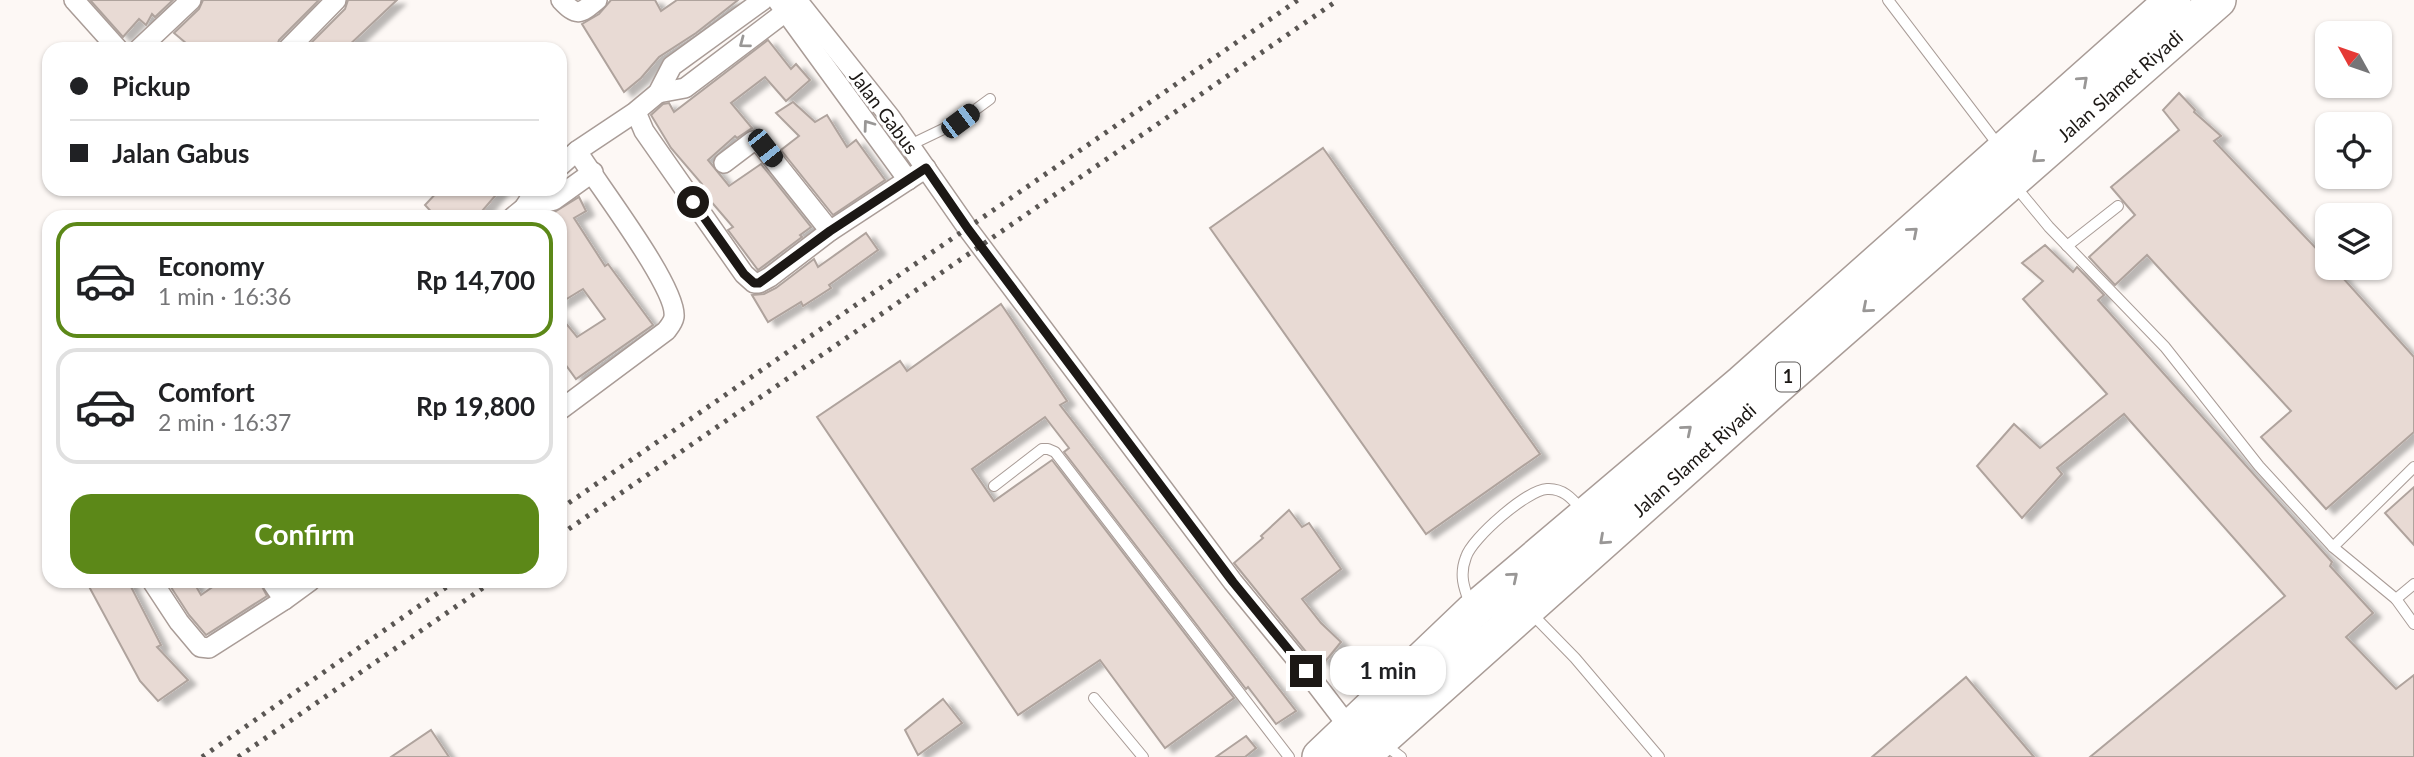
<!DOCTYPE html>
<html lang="en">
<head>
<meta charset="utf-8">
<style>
  :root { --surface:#fff; --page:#f6f6f6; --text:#202124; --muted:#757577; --line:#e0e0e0; --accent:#5c8818 }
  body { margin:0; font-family:Lato,sans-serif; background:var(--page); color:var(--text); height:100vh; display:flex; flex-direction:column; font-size:26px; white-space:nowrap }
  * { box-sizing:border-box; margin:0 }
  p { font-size:23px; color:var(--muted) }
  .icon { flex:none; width:38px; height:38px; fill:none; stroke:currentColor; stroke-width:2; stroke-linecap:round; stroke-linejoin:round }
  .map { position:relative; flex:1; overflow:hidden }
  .sheet { position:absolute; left:42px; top:210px; width:525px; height:378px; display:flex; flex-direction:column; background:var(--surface); border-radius:21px; box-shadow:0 2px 5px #0004 }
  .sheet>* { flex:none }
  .hud { position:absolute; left:42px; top:42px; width:525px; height:154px; border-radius:21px; box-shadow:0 2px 5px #0004; display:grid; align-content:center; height:154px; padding:0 28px; background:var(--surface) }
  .needle { width:46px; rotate:310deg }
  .controls { position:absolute; left:2315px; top:21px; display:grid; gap:14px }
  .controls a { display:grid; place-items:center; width:77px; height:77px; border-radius:14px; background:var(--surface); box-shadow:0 2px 5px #0004; font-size:35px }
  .end { position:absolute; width:32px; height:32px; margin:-16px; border:9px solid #1c1815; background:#fff; box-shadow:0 0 0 4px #fff }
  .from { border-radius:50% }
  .bubble { position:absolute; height:49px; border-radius:21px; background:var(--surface); box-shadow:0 2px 5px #0004; font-size:23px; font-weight:700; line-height:49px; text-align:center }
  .car { position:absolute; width:21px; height:42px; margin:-21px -10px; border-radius:9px; box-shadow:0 0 5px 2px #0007; background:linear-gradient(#222 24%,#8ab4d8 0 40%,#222 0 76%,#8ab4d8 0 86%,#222 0) }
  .hud b { display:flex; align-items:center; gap:24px; height:66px; font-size:26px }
  .hud b+b { border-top:2px solid var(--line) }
  .hud i { width:18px; height:18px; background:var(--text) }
  ul { padding:12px 0 0; list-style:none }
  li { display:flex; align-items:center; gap:21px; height:116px; margin:0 14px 10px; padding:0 14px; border:4px solid var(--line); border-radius:21px }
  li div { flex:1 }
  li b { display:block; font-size:26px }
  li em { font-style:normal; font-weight:700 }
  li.active { border-color:var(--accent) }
  li>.icon { width:63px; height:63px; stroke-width:1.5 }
  .action { display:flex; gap:14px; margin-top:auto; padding:14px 28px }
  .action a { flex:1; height:80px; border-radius:21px; background:var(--accent); color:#fff; font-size:28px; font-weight:700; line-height:80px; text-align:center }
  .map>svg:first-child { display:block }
  .building { fill:#e8dad4; stroke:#afa39d; stroke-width:2; filter:url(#shadow) }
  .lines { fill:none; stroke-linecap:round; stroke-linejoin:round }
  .lane-casing { stroke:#a99c97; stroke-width:12 }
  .street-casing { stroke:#a99c97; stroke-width:22 }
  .highway-casing { stroke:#a99c97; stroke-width:38 }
  .lane { stroke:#fff; stroke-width:10 }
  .street { stroke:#fff; stroke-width:19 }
  .highway { stroke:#fff; stroke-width:35 }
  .rail { stroke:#5a5653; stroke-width:5; stroke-dasharray:3.5 7; stroke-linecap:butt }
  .oneway { stroke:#999796 }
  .route { stroke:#1c1815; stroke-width:9 }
  .labels { text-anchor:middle; stroke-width:6; stroke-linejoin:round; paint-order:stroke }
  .shield { fill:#fff; stroke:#605d5b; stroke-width:2 }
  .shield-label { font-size:18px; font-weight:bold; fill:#1c1815 }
  .street-label { font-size:19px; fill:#1c1815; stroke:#fff }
</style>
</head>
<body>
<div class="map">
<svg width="2414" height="757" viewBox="0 0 2414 757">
  <defs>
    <filter id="shadow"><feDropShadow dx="8" dy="4.5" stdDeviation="2" flood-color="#0004"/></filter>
  </defs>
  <rect width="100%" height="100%" fill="#fdf8f5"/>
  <g class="building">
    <polygon points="90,0 173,0 155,17 152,14 146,25 139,19 123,37"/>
    <polygon points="203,0 319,0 279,40 276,49 193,49 174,33 199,9"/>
    <polygon points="348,0 397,0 345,49 305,49 345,9"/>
    <polygon points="611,0 655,0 661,11 677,0 738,0 696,33 659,57 641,78 624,92 582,24 599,14"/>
    <polygon points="768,40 791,69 796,64 810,80 786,101 765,77 731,103 752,128 737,138 735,136 708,160 729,186 761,164 811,227 800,235 802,237 758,270 728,230 733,227 709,199 707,200 698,187 702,184 671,148 651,115 663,104 669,103 674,112"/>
    <polygon points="2179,93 2195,110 2194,112 2221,136 2214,141 2328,261 2328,268 2334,268 2414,357 2414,432 2326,509 2261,437 2291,411 2147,255 2115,285 2089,257 2135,215 2111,187 2179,130 2163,110"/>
    <polygon points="793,102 815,122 827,115 847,147 856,140 885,180 833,215 781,150 799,136 776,113"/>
    <polygon points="1323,148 1540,454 1426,534 1210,228"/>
    <polygon points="440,189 501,189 477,217 436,217 425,205"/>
    <polygon points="579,197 586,211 574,218 605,266 608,264 653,325 576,379 560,357 560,316 577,337 605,319 583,289 560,303 560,217 555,217 553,213"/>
    <polygon points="866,233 878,250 829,285 831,288 803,306 801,302 768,322 752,295 764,294 776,288 814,259 818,267"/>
    <polygon points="2045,245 2073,272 2077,267 2104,295 2098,300 2332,562 2330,566 2373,613 2346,637 2396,689 2414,675 2414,757 2090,757 2285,596 2124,414 2057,468 2062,474 2022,518 1977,466 2014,424 2040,448 2107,394 2023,299 2043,281 2022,263"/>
    <polygon points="1001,304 1067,401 1060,405 1296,711 1276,724 1248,687 1246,689 1064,452 1069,448 1045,417 972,469 994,501 1052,460 1234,698 1165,748 1100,660 1018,715 817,417 900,361 907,371"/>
    <polygon points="2414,487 2414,545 2385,513"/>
    <polygon points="1289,510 1302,527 1309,523 1341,569 1302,599 1321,623 1341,642 1324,663 1314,655 1311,658 1234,563 1263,538 1261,536"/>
    <polygon points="86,581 128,581 161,645 157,647 188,680 158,701 140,681"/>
    <polygon points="167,581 193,581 201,595 221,581 259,581 267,596 206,635 189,615"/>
    <polygon points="1966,677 2034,757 1872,757"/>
    <polygon points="943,699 962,723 918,755 905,730"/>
    <polygon points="431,730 449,757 391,757"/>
    <polygon points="1246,736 1256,748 1245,757 1216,757"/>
  </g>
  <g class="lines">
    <g class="lane-casing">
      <g id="lane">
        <polyline points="1888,0 1999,146"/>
        <polyline points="910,145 960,121 990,99"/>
        <polyline points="2016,187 2049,227 2165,347 2259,466 2333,547 2396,599 2414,584"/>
        <polyline points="2067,246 2118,206"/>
        <polyline points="994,486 1042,449 1048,449 1055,452 1289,757"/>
        <polyline points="2333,547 2414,467"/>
        <polyline points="2396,599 2414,624"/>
        <path d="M 1470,604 C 1464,588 1459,575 1466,557 C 1472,538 1527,490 1547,489 C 1564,488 1573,500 1583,511"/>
        <polyline points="1532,614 1575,658 1659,757"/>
        <polyline points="1094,698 1143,757"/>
        <polyline points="1385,745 1401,757"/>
      </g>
    </g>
    <g class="street-casing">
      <g id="street">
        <polyline points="74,0 118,49"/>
        <path d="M 561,0 C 577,17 580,14 597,0"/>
        <polyline points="777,0 908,180"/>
        <polyline points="797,0 890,117 968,229 1233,582 1306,671 1355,735"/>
        <polyline points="139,49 191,0"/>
        <polyline points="288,49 336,0"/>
        <polyline points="658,93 685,88 796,4"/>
        <polyline points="636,112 644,131 744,274 754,283 759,283 770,277 830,231 926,168"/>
        <polyline points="724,163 753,141 760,143 830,231"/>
        <polyline points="560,166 577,151"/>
        <polyline points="524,208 554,200 593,172"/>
        <polyline points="513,217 524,208 536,189"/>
        <path d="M 560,410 L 666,331 C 669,327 673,323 674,317 C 678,288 595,181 577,151 L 634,113 L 658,93 L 672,66 L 763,0"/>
        <polyline points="152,581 179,622 200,647 209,648 284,600 310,581"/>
        <polyline points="271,581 284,600"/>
      </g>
    </g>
    <g class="highway-casing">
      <g id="highway">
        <polyline points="1320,757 1473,611 1742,383 2173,0"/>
        <polyline points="1361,757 1767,395 2218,0"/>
      </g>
    </g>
    <use href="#lane" class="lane"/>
    <use href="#street" class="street"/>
    <use href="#highway" class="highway"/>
    <g class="rail">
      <polyline points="560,509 1298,0"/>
      <polyline points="560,535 1338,0"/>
      <polyline points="202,757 455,581"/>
      <polyline points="238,757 493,581"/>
    </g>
  </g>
  <defs><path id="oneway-chevron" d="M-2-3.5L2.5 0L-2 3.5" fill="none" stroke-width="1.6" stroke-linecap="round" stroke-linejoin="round" transform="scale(1.75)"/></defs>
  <g class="oneway">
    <use href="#oneway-chevron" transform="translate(744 43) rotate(143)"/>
    <use href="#oneway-chevron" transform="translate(2083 81) rotate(-42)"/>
    <use href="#oneway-chevron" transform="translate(868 125) rotate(-126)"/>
    <use href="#oneway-chevron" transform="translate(2037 158) rotate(139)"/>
    <use href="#oneway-chevron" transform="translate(1913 232) rotate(-41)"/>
    <use href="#oneway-chevron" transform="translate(1867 308) rotate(139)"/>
    <use href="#oneway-chevron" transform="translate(1687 430) rotate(-40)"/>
    <use href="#oneway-chevron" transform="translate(1604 540) rotate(138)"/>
    <use href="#oneway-chevron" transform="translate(1513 577) rotate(-40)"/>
  </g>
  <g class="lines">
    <polyline class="route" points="693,202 744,274 754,283 759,283 830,231 926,168 968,229 1233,582 1306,671"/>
  </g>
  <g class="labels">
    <rect class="shield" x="1776" y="362.5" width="24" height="29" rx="5"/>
    <g class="shield-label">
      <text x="1788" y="383">1</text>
    </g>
    <g class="street-label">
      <text transform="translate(2120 86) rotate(-41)" y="7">Jalan Slamet Riyadi</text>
      <text transform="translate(884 112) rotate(53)" y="7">Jalan Gabus</text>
      <text transform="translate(1694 460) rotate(-42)" y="7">Jalan Slamet Riyadi</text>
    </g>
  </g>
</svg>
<div class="controls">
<a><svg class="needle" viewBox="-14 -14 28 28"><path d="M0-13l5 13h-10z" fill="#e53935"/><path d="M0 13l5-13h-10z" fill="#757577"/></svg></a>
<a><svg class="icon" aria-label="locate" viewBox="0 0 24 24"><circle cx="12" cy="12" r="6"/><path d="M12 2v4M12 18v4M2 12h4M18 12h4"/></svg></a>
<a><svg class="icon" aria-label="layers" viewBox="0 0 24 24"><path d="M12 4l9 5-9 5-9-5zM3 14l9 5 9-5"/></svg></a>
</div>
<i class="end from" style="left:693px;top:202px"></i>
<i class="end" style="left:1306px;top:671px"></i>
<div class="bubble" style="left:1330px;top:646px;width:116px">1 min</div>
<i class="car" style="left:960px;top:121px;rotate:53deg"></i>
<i class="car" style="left:765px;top:148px;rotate:142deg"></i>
<div class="hud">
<b><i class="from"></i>Pickup</b>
<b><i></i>Jalan Gabus</b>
</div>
<section class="sheet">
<ul>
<li class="active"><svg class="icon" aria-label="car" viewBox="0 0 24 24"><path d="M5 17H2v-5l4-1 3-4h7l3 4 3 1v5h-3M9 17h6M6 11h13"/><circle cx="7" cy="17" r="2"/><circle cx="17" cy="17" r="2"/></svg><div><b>Economy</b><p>1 min · 16:36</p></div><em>Rp 14,700</em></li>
<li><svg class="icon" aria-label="car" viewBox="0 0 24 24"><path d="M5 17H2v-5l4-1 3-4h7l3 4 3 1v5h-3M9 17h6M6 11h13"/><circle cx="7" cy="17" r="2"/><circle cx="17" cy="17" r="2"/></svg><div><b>Comfort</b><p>2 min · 16:37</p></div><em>Rp 19,800</em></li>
</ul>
<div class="action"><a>Confirm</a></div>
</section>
</div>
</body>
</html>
